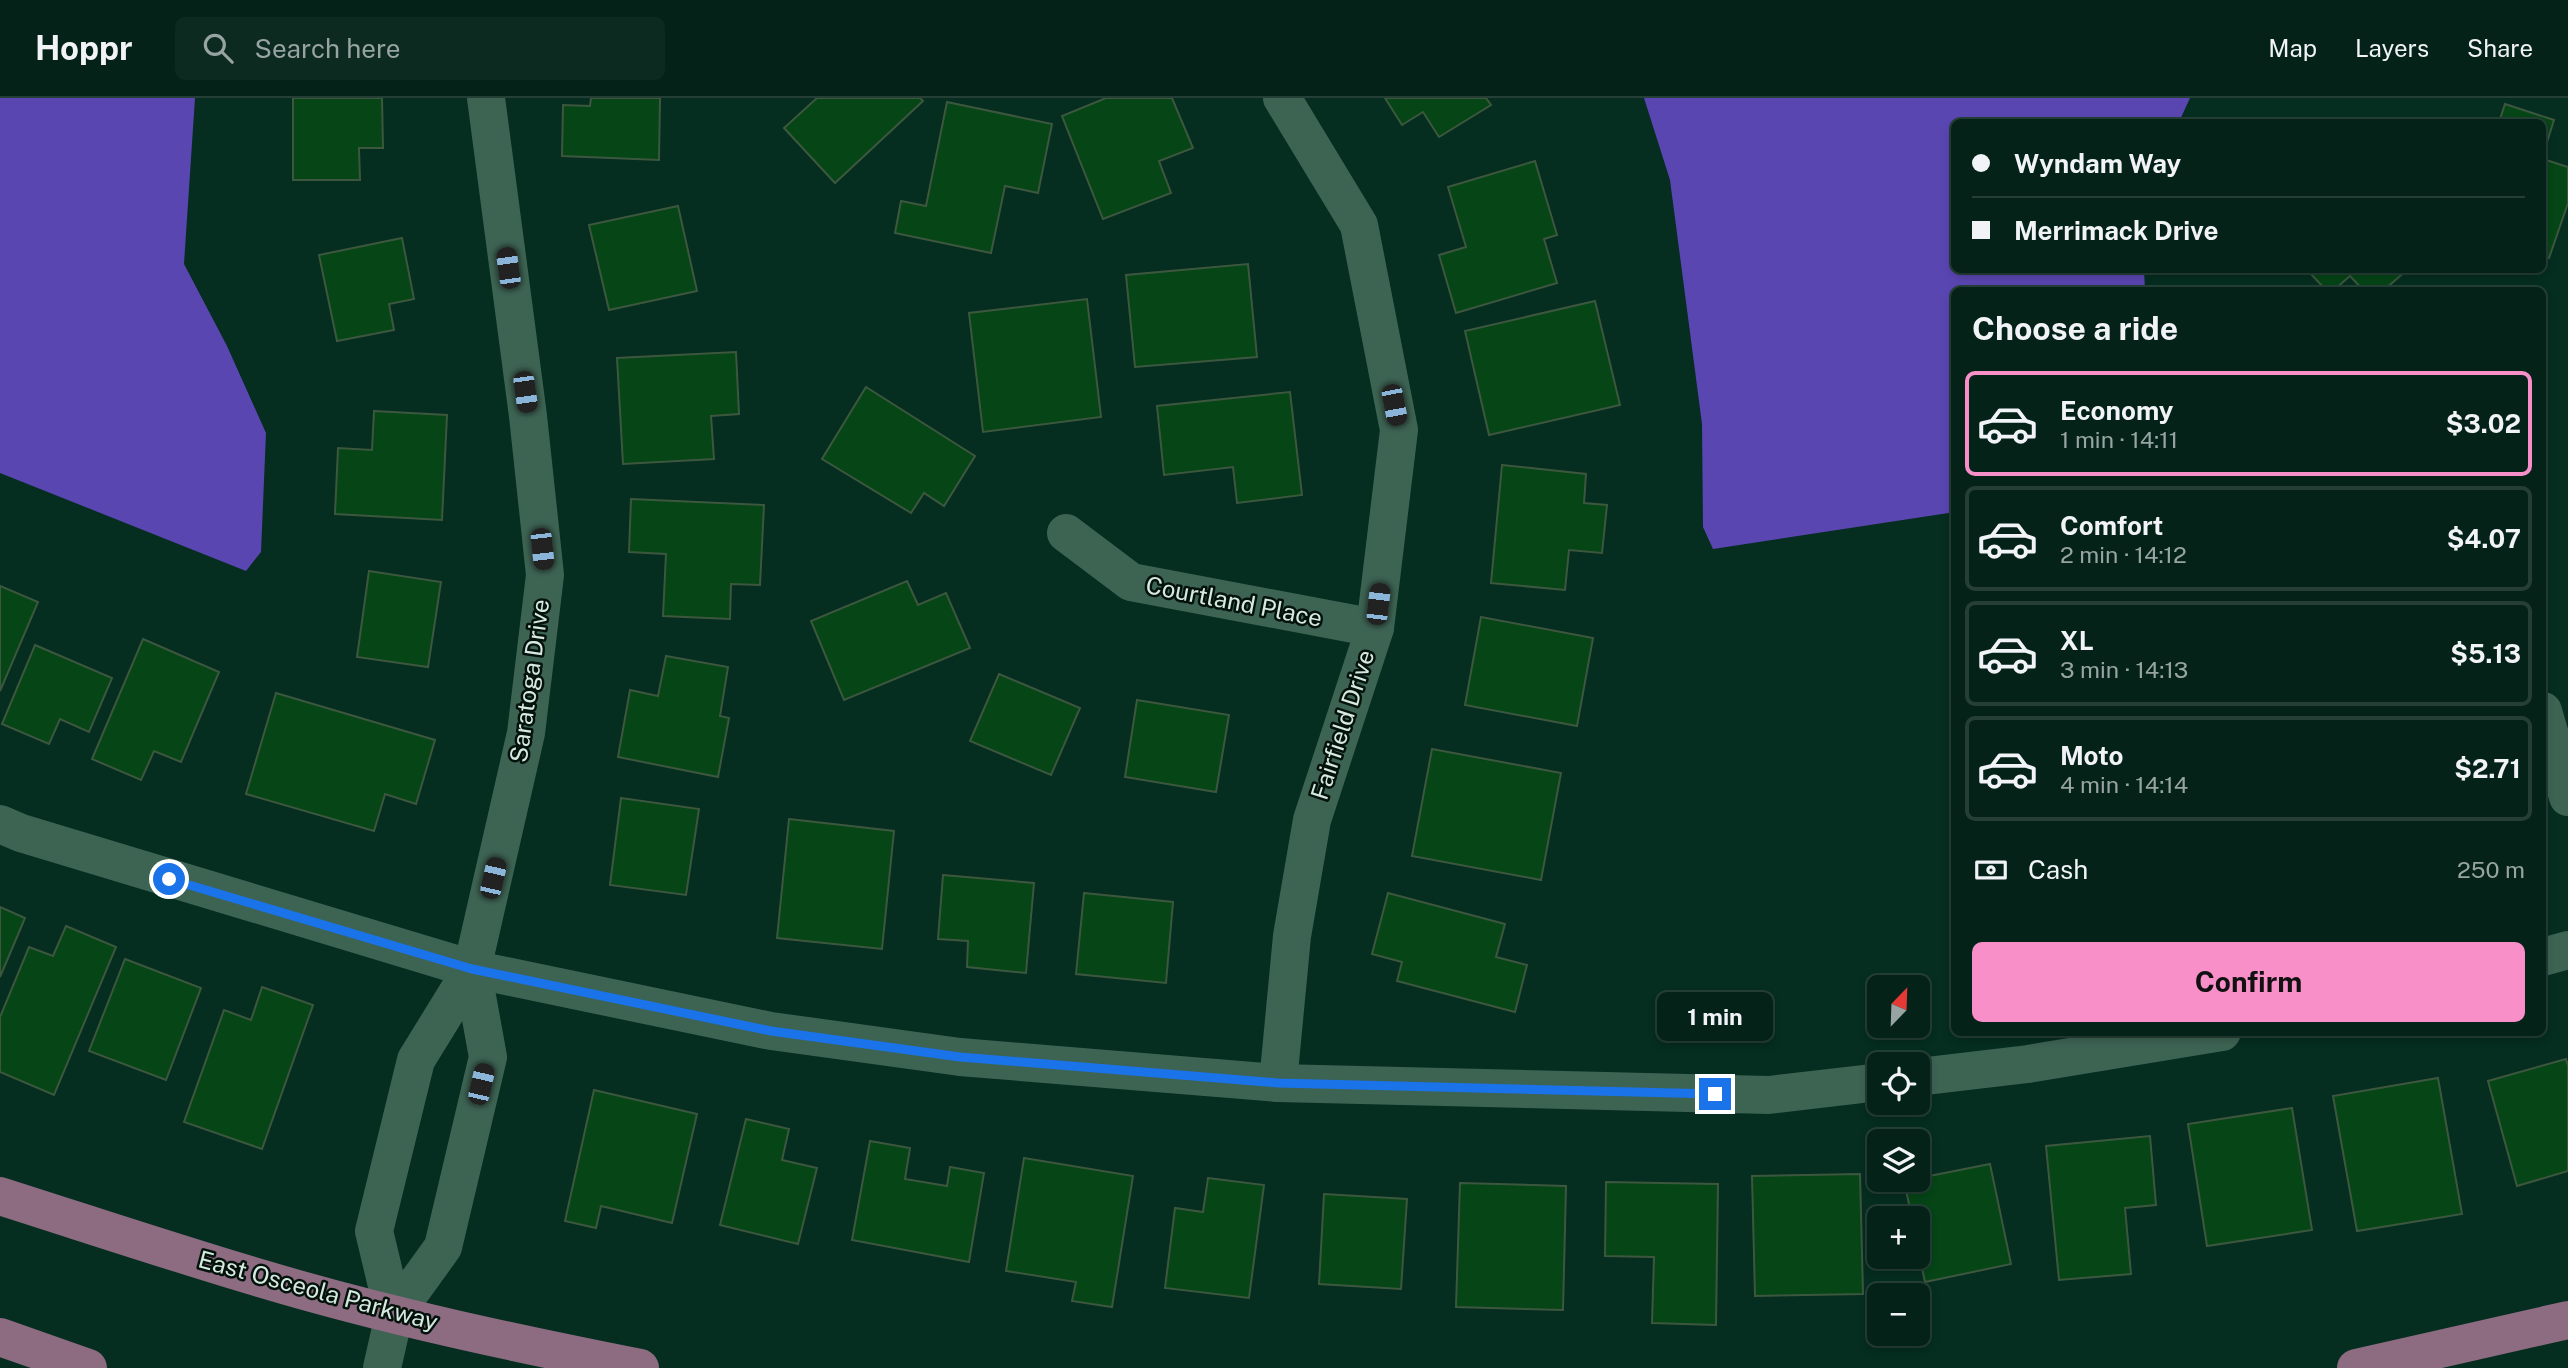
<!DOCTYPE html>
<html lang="en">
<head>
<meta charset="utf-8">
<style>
  :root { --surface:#042218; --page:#0d2a21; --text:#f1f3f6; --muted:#97a4a2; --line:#253f37; --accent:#f98fc9 }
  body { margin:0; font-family:"Public Sans",sans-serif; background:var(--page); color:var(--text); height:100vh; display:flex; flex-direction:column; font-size:26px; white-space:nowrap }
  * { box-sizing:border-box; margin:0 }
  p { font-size:23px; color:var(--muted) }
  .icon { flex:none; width:38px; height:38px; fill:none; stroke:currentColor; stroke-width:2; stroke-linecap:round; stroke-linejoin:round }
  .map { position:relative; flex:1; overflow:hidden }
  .panel { position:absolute; left:1951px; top:189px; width:595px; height:749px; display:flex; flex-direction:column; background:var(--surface); border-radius:10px; box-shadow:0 4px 10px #0003,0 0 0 2px var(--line) }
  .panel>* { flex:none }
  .hud { position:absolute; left:1951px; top:21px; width:595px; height:154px; border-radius:10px; box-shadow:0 4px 10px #0003,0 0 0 2px var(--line); display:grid; align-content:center; height:154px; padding:0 21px; background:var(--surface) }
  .needle { width:46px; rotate:23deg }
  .tools { position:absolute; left:1867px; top:877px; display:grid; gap:14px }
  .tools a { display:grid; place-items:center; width:63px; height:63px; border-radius:10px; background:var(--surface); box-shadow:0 4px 10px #0003,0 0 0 2px var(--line); font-size:35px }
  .end { position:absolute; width:32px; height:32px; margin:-16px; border:9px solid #1a73e8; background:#fff; box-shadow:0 0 0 4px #fff }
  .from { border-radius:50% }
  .bubble { position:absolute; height:49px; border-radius:10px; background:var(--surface); box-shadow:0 4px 10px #0003,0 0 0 2px var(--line); font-size:23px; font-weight:700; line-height:49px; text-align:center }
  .car { position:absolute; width:21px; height:42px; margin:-21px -10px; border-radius:9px; box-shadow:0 0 5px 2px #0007; background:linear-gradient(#222 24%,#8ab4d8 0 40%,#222 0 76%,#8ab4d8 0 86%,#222 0) }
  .hud b { display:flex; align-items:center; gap:24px; height:66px; font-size:26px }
  .hud b+b { border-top:2px solid var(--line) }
  .hud i { width:18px; height:18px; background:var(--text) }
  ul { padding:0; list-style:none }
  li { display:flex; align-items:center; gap:21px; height:105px; margin:0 14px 10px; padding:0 7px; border:4px solid var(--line); border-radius:10px }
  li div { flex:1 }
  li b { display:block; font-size:26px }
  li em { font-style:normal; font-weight:700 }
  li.current { border-color:var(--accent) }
  li>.icon { width:63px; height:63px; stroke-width:1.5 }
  h2 { padding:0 21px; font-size:32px; line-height:84px }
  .pay { display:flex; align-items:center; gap:18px; height:77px; padding:0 21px; font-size:26px }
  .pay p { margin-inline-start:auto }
  .cta { display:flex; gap:14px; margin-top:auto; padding:14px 21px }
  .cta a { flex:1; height:80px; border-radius:10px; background:var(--accent); color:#111; font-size:28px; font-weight:700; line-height:80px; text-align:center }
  header { display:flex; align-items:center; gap:42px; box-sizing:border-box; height:98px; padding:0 35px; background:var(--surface); border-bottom:2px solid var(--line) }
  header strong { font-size:33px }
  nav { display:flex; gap:38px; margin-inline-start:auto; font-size:24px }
  .search { width:490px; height:63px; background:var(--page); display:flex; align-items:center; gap:18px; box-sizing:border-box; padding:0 24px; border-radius:10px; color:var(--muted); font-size:26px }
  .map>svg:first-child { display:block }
  .water { fill:#5a46b1 }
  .building { fill:#054516; stroke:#3d573f; stroke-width:2 }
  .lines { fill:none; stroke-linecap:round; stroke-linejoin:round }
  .minor { stroke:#3d6353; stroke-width:38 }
  .tertiary { stroke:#3d6353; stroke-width:38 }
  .primary { stroke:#8d6b80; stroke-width:38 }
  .route { stroke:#1a73e8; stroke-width:9 }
  .labels { text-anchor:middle; stroke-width:5; stroke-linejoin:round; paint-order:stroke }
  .street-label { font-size:24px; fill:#d6eae1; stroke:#04120c }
</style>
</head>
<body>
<header>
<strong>Hoppr</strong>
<div class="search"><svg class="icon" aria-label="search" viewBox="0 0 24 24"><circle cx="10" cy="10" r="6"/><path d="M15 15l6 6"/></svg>Search here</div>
<nav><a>Map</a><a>Layers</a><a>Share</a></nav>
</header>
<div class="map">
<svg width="2568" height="1270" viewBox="0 0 2568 1270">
  <rect width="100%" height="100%" fill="#052d20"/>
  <g class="water">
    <polygon points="0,0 195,0 184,166 227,248 266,335 261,454 246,473 0,375"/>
    <polygon points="1644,0 2190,0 2179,24 1955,24 1955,172 2144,172 2145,192 1955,192 1955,414 1713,451 1703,429 1702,326 1670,82"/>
  </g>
  <g class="building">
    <polygon points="293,0 382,0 383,50 359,50 360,82 293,82"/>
    <polygon points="591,0 660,0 659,62 562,58 563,7 590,8"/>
    <polygon points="817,0 920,0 923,3 835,85 784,30"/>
    <polygon points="1106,0 1172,0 1193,50 1159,63 1171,95 1103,121 1062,18"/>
    <polygon points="1385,0 1486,0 1491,7 1439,39 1423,14 1402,27"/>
    <polygon points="947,4 1052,26 1038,95 1005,88 991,155 895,135 901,103 926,108"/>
    <polygon points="2505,6 2554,22 2543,57 2543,24 2499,24"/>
    <polygon points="2543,61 2568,69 2568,105 2549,160 2543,158"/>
    <polygon points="1535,63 1557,137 1544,141 1557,185 1456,215 1439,157 1466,149 1448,89"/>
    <polygon points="678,108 697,193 609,212 589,127"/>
    <polygon points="402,140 414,201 389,206 394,232 337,243 319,157"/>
    <polygon points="1248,166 1257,259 1135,269 1126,177"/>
    <polygon points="2307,172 2407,172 2384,192 2363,192 2350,178 2334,192 2326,192"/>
    <polygon points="1087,201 1101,319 983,334 969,215"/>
    <polygon points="1595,203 1620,307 1489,337 1465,233"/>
    <polygon points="736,254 739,316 711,318 714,361 623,366 617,260"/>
    <polygon points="866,289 975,358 944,408 924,395 911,415 822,361"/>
    <polygon points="1290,294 1302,397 1237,405 1233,369 1164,377 1157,308"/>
    <polygon points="374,313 447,317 442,422 335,416 338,350 372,352"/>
    <polygon points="1502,367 1586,376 1584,405 1607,407 1602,455 1569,452 1565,492 1491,485"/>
    <polygon points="631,401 764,407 760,487 731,486 730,521 663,518 666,456 629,454"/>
    <polygon points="369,473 441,484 428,569 357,559"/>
    <polygon points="907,483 918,507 946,495 970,550 844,602 811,523"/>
    <polygon points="0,488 38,504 0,593"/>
    <polygon points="1481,519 1593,540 1577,628 1465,607"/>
    <polygon points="143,541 219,574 181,664 154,653 141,682 92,661"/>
    <polygon points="35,547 112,580 89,634 60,621 49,646 2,626"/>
    <polygon points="666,558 728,569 720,618 729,620 718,679 618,659 630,592 658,598"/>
    <polygon points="999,576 1080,610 1051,677 970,643"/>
    <polygon points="276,595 435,642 416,706 385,696 374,733 246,696"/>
    <polygon points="1137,602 1229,617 1216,694 1125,679"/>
    <polygon points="1432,651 1561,675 1541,782 1412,758"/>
    <polygon points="621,700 699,711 686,797 610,787"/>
    <polygon points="789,721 894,733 882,851 777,840"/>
    <polygon points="943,777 1034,785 1026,875 967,869 968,843 938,841"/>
    <polygon points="1084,795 1173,804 1166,885 1076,876"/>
    <polygon points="1388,795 1505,826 1496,859 1527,867 1515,914 1397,883 1402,864 1372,856"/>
    <polygon points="0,809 25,820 0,879"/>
    <polygon points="66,828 116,849 54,997 0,974 0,919 29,849 53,858"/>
    <polygon points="125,861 201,890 166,982 89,953"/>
    <polygon points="262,889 313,907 262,1051 184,1024 224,912 251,922"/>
    <polygon points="2566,961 2568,968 2568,1073 2517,1088 2488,983"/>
    <polygon points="2438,980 2462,1116 2357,1133 2333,998"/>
    <polygon points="594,992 697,1016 672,1125 601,1108 596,1130 565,1123"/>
    <polygon points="2292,1010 2312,1132 2207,1148 2188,1026"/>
    <polygon points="746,1021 789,1031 782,1062 817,1070 798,1146 720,1127"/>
    <polygon points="2150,1038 2156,1107 2125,1110 2131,1176 2059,1182 2046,1048"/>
    <polygon points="870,1043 910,1050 905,1081 947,1088 950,1069 984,1075 969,1164 852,1142"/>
    <polygon points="1024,1060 1133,1078 1112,1209 1072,1203 1076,1184 1006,1173"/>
    <polygon points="1990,1066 2011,1166 1925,1184 1918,1151 1918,1120 1912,1120 1904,1083"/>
    <polygon points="1860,1076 1863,1196 1755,1198 1752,1078"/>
    <polygon points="1208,1080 1264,1087 1249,1200 1165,1190 1175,1110 1203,1114"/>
    <polygon points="1606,1084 1718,1086 1716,1227 1652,1225 1654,1159 1605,1158"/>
    <polygon points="1460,1085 1566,1088 1563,1212 1456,1209"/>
    <polygon points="1324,1096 1407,1101 1401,1191 1319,1186"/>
  </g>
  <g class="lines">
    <g class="minor">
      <polyline points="1066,435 1131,484 1375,530"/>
      <polyline points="2543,613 2568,699"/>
      <polyline points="0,726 21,735 472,871 771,933 960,959 1278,985 1769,997 1880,984"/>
      <polyline points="2543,859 2568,852"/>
      <polyline points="1918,979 2028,966 2222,934"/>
      <polyline points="1278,985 1292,838 1312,722 1375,530 1399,332 1359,127 1282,0"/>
      <polyline points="394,1217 374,1133 416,962 472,871 526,635 545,477 528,318 486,0"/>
      <polyline points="394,1217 443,1149 488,959 472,871"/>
    </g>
    <polyline class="tertiary" points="382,1270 394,1217"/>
    <g class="primary">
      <path d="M 0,1098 C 88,1126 175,1155 263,1181 C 387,1218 514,1245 640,1270"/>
      <polyline points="0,1239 88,1270"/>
      <polyline points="2356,1270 2568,1222"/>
    </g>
  </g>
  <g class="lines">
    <polyline class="route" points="169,781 472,871 771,933 960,959 1278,985 1715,996"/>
  </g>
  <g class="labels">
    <g class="street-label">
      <text transform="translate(1234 504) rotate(11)" y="8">Courtland Place</text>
      <text transform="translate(530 583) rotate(-82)" y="8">Saratoga Drive</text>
      <text transform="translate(1343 627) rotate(-72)" y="8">Fairfield Drive</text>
      <text transform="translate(318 1193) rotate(15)" y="8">East Osceola Parkway</text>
    </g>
  </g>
</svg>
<div class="tools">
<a><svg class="needle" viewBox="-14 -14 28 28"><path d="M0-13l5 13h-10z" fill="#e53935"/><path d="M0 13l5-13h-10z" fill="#97a4a2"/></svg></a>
<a><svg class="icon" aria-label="locate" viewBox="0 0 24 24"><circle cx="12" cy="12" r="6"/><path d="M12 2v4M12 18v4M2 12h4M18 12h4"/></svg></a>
<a><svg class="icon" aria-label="layers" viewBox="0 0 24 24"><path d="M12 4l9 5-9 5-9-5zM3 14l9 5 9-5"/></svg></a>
<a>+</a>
<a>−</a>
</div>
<i class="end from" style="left:169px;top:781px"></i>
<i class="end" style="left:1715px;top:996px"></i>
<div class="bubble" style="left:1657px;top:894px;width:116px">1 min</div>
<i class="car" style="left:508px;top:170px;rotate:352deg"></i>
<i class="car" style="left:525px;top:294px;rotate:172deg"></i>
<i class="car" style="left:1394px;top:307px;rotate:169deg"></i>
<i class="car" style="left:542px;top:451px;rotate:174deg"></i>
<i class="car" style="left:1378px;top:506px;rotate:7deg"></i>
<i class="car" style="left:493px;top:780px;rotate:13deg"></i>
<i class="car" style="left:481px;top:986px;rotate:13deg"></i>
<div class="hud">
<b><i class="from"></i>Wyndam Way</b>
<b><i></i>Merrimack Drive</b>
</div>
<section class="panel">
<h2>Choose a ride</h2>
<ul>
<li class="current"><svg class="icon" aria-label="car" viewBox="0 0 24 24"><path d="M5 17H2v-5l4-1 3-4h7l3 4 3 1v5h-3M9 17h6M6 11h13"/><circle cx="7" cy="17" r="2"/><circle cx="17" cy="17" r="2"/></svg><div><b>Economy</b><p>1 min · 14:11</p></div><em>$3.02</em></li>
<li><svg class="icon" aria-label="car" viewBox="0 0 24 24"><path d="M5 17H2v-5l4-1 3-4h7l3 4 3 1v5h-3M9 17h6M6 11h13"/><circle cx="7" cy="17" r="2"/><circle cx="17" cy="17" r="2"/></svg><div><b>Comfort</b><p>2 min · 14:12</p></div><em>$4.07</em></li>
<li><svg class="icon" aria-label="car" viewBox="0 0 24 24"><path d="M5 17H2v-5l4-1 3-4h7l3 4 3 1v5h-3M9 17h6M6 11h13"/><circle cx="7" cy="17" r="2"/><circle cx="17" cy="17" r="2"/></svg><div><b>XL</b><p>3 min · 14:13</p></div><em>$5.13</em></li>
<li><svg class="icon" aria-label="car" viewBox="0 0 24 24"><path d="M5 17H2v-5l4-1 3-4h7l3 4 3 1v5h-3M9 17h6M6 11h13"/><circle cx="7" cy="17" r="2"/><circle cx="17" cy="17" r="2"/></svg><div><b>Moto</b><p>4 min · 14:14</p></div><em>$2.71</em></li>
</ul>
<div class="pay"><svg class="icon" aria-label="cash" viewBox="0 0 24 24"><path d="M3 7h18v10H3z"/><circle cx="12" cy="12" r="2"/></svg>Cash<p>250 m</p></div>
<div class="cta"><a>Confirm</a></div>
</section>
</div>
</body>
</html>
